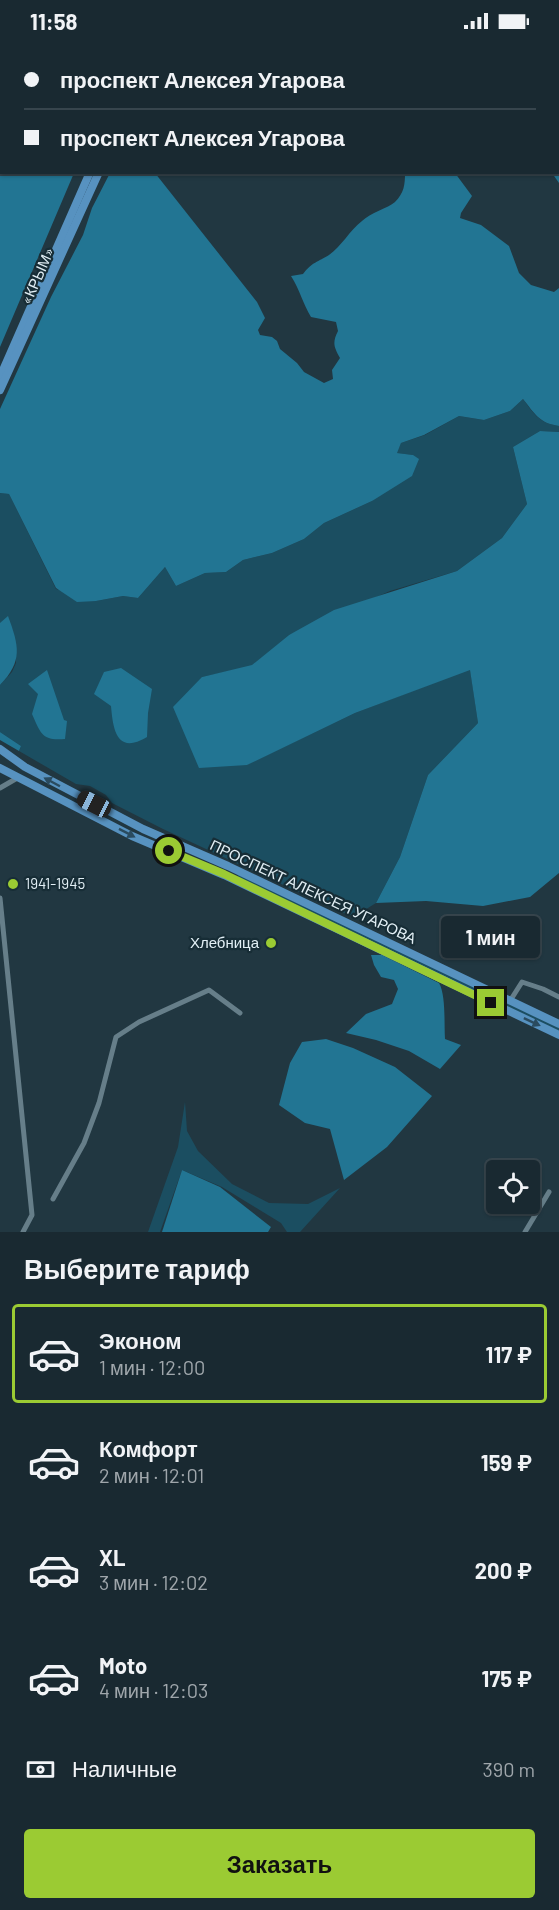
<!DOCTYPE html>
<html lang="ru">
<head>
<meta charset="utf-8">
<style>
  :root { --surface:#192931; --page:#26353d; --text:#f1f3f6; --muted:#9fa6ab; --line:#37454d; --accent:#9bcb33 }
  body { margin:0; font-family:Barlow,sans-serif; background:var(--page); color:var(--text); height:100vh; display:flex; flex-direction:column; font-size:22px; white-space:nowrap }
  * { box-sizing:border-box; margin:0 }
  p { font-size:20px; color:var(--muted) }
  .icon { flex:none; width:33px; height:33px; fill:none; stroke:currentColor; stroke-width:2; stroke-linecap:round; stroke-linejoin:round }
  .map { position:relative; height:1190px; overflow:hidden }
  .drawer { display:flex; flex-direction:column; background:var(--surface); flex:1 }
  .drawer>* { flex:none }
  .hud { position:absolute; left:0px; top:0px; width:560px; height:132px; box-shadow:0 2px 4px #0004,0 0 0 2px var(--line); display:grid; align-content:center; height:132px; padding:0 24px; background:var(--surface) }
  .tools { position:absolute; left:486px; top:1118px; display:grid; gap:12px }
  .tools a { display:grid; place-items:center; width:54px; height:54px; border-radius:6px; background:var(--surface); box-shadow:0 2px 4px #0004,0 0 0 2px var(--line); font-size:30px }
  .end { position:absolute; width:27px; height:27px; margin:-14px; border:8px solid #9bcb33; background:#111; box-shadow:0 0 0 3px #111 }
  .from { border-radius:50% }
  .bubble { position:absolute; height:42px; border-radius:6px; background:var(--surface); box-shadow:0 2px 4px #0004,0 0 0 2px var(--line); font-size:20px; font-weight:700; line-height:42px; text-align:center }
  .car { position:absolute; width:18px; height:36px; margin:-18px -9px; border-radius:8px; box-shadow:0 0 4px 2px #0007; background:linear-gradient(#222 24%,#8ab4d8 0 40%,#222 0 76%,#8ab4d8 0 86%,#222 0) }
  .hud b { display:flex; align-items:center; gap:21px; height:57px; font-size:22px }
  .hud b+b { border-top:2px solid var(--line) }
  .hud i { width:15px; height:15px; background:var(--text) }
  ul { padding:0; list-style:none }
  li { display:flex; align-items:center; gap:18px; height:99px; margin:0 12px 9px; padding:0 12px; border:3px solid transparent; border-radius:6px }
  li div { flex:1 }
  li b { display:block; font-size:22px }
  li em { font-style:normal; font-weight:700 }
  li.active { border-color:var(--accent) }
  li>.icon { width:54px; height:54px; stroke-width:1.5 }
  h2 { padding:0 24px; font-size:27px; line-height:72px }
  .pay { display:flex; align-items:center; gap:15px; height:66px; padding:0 24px; font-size:22px }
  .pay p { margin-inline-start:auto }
  .primary-button { display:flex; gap:12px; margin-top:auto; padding:12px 24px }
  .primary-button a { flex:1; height:69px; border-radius:6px; background:var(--accent); color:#111; font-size:24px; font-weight:700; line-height:69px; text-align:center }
  .status { display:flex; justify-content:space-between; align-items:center; height:42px; padding:0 30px; background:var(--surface); direction:ltr }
  .status svg { height:16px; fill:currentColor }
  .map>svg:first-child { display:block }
  .green { fill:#1b4e61 }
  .forest { fill:#227593 }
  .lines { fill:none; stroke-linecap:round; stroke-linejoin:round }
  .minor { stroke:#667e89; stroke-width:5 }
  .primary { stroke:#5792c0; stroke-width:8 }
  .oneway { fill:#2a4b5f }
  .route { stroke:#9bcb33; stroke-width:8 }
  .poi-dot { fill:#9bcb33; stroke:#172d36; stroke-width:2 }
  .labels { text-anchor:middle; stroke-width:4.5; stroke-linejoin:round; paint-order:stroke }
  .street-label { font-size:15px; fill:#e2eff5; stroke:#172d36 }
  .poi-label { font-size:15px; fill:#e2eff5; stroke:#172d36; text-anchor:start }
</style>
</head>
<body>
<div class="status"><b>11:58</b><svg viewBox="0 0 49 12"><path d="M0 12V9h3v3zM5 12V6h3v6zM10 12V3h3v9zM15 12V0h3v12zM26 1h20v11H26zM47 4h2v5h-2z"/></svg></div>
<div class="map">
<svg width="559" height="1190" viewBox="0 0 559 1190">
  <rect width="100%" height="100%" fill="#213741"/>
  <g class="green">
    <path d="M 523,357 C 534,372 539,381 559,384 L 559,390 L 540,389 L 513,405 L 527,462 L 502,496 L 457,529 L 390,549 L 289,593 L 252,624 L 202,635 L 246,723 L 355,671 L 470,627 L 478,681 L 428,733 L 400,815 L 376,861 L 355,874 L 346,872 L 163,787 L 112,761 L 106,753 L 90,744 L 76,742 L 19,709 L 21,704 L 0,690 L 0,643 L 12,630 L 16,621 L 16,614 L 0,581 L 0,451 L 9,452 L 56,547 L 96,559 L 123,554 L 138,556 L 165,525 L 176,544 L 205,531 L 226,530 L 243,518 L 272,511 L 304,497 L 324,481 L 372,459 L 413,413 L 396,411 L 401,401 L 425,393 L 459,374 L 484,378 L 510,369 Z"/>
    <polygon points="237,832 272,848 559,986 559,989 239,836"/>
    <polygon points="185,1060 187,1089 198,1109 232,1142 269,1161 308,1162 340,1146 300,1190 287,1190 281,1181 222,1145 182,1128 160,1190 148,1190 178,1105"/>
  </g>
  <g class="forest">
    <polygon points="3,0 105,0 104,2 9,2"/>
    <polygon points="224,0 328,0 326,2 223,1"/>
    <polygon points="404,0 559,0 559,141 552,131 558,130 558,2 406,2"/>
    <polygon points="0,7 2,7 2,130 74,131 0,305"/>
    <path d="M 110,131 L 155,131 L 257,260 L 265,276 L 258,288 L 260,293 L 272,295 L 277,299 L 280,307 L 297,321 L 304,330 L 324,341 L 333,337 L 332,328 L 340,316 C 334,305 332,301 338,289 L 336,280 L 311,275 C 303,262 300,248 291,234 L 303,232 C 312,220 318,220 329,213 C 341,205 350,188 362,179 C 370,171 388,166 395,160 C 404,151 405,143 405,131 L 455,131 L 472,154 L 461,171 L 460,176 L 481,183 L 509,204 L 519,231 L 531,243 L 554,250 L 559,246 L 559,384 C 539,381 535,372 523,357 L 510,369 L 484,378 L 459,374 L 424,393 L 401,401 L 397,411 L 413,413 L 419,417 L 412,434 L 372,459 L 324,481 L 304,497 L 272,511 L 243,518 L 226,530 L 205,531 L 176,544 L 165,525 L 138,556 L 123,554 L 96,559 L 77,560 L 56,546 L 9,452 L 0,451 L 0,367 L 51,255 L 83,193 L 92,166 Z"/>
    <polygon points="540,389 559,390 559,831 530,855 483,864 426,859 376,861 400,815 428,733 478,681 470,628 355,671 247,723 199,726 173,665 202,635 252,623 289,593 334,568 457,529 502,496 527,462 513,405"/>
    <path d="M 8,574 C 19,604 23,619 0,643 L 0,581 Z"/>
    <path d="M 121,626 L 152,647 L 148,671 L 147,695 C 117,713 113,688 111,664 L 94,652 L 104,630 Z"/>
    <path d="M 47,628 L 64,678 L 67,679 L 65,697 C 42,699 41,692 32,672 L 38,652 L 28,642 Z"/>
    <polygon points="0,690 21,704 19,709 0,698"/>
    <path d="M 371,913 L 382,913 L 439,941 C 446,953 444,982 445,997 L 461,1003 L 440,1027 L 409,1009 L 376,998 L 346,991 L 366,972 L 392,962 L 398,947 L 394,938 L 381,935 L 374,923 Z"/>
    <polygon points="326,997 353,1006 395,1025 432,1054 387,1105 344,1138 330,1087 305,1081 279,1063 290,1021 302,1000"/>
    <polygon points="182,1128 220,1145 271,1185 268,1190 162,1190"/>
  </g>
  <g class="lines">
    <g class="minor">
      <polyline points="0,746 19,735"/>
      <polyline points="0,856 32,1173 23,1190"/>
      <polyline points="510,959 522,940 543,947 559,955"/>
      <polyline points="53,1157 84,1101 99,1061 116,995 139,980 209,948 240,971"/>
      <polyline points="525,1190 549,1150"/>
    </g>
    <g class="primary">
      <polyline points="148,2 148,0"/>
      <polyline points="159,2 160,0"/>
      <polyline points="0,335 90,130"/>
      <polyline points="0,348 99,130"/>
      <polyline points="0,707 25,725 143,787 228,824 559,982"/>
      <polyline points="0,726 132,794 224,833 559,993"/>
    </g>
  </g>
  <defs><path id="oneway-solid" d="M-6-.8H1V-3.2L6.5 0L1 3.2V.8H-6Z" transform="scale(1.5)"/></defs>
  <g class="oneway">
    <use href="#oneway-solid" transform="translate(52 740) rotate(-152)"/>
    <use href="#oneway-solid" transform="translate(127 791) rotate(27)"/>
    <use href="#oneway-solid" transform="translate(532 980) rotate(25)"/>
  </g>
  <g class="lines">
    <polyline class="route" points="169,809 224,832 491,961"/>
  </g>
  <g class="poi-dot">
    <circle cx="13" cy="842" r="6"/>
    <circle cx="271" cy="901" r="6"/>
  </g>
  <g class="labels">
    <g class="street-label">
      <text transform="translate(38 234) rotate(-66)" y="5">«КРЫМ»</text>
      <text transform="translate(313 850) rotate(25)" y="5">ПРОСПЕКТ АЛЕКСЕЯ УГАРОВА</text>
    </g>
    <g class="poi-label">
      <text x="25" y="847">1941-1945</text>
      <text x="259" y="906" text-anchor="end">Хлебница</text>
    </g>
  </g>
</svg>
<div class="tools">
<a><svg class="icon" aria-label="locate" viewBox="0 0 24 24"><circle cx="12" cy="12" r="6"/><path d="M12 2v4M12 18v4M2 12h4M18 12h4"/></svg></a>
</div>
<i class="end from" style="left:169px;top:809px"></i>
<i class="end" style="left:491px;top:961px"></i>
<div class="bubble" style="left:441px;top:874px;width:99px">1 мин</div>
<i class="car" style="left:94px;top:762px;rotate:297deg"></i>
<div class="hud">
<b><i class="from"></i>проспект Алексея Угарова</b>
<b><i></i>проспект Алексея Угарова</b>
</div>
</div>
<section class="drawer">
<h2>Выберите тариф</h2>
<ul>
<li class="active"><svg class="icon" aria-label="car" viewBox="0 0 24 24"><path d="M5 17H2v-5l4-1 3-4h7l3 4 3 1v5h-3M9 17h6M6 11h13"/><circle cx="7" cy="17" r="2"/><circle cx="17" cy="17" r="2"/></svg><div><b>Эконом</b><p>1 мин · 12:00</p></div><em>117 ₽</em></li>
<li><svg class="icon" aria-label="car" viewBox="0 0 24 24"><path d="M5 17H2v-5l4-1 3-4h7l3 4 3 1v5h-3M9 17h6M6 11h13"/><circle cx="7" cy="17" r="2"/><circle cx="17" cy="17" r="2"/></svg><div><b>Комфорт</b><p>2 мин · 12:01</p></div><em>159 ₽</em></li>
<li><svg class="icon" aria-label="car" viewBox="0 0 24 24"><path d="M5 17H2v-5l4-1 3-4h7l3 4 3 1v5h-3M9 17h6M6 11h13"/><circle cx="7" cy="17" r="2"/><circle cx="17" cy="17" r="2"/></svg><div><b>XL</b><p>3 мин · 12:02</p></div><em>200 ₽</em></li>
<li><svg class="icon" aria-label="car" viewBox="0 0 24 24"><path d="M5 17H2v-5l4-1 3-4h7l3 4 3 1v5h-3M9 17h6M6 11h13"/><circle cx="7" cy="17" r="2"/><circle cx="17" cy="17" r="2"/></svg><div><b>Moto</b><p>4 мин · 12:03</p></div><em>175 ₽</em></li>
</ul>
<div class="pay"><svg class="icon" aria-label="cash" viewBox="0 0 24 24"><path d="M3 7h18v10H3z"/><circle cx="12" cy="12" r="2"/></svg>Наличные<p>390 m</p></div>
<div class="primary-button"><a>Заказать</a></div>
</section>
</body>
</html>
